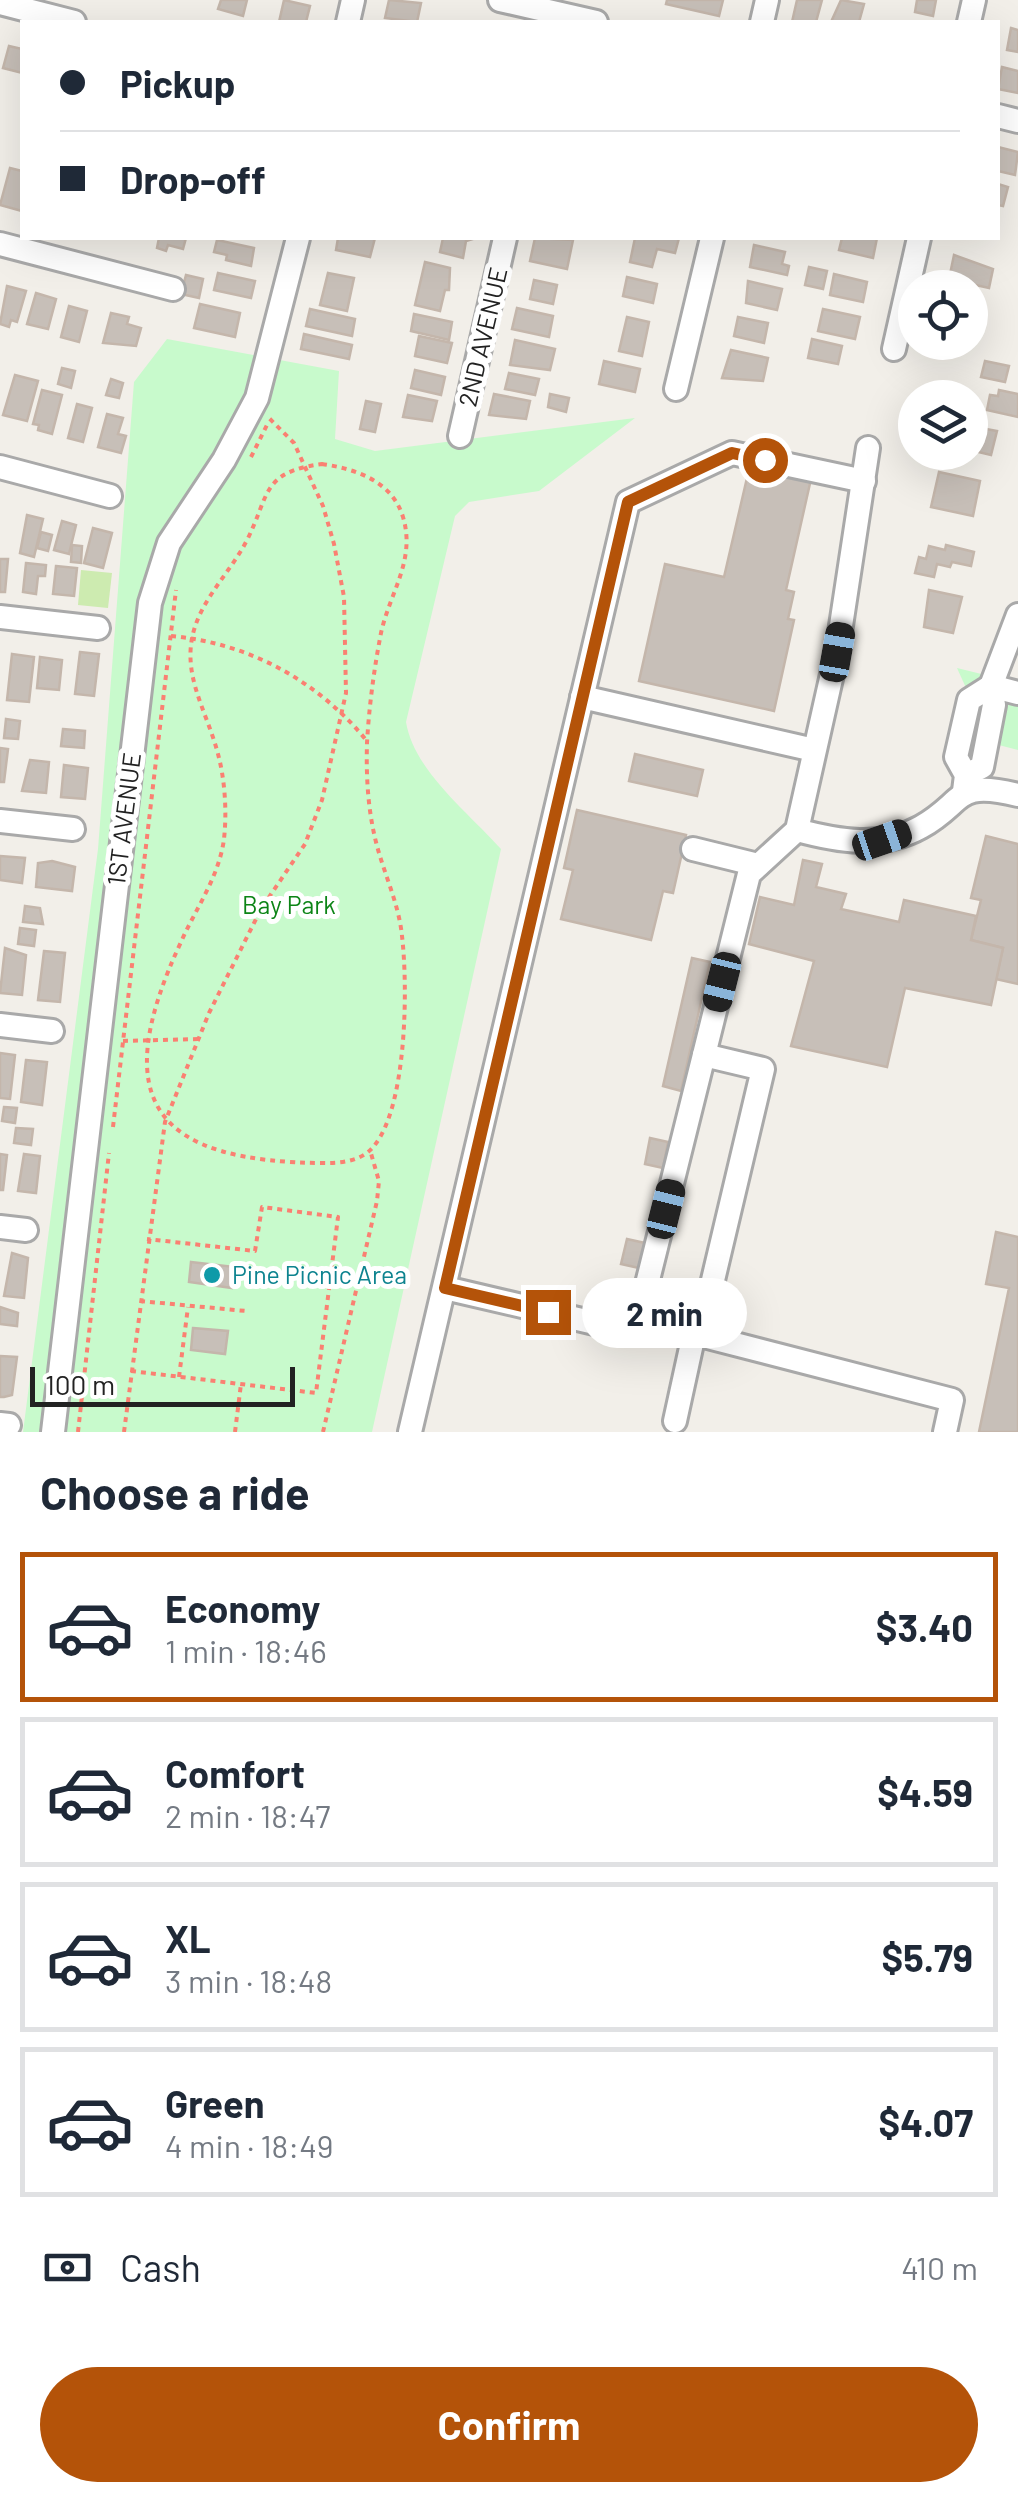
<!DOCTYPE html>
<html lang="en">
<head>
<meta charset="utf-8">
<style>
  :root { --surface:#fff; --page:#f2f2f3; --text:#1f2937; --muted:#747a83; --line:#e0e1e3; --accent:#b45309 }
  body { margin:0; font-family:Barlow,sans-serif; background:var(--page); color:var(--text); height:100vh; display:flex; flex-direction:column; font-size:38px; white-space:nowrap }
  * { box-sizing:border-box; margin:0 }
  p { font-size:32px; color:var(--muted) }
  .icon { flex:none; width:55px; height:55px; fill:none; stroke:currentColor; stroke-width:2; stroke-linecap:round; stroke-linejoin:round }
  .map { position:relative; height:1432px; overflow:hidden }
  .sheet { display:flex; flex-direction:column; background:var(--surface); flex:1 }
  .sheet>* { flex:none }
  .top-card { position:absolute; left:20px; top:20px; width:980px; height:220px; border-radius:0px; box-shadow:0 10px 40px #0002; display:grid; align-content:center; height:220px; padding:0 40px; background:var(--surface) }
  .tools { position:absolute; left:898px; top:270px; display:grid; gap:20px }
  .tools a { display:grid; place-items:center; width:90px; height:90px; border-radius:50%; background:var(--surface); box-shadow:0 10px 40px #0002; font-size:50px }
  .scale { position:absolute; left:30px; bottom:25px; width:265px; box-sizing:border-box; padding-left:10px; border:5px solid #222; border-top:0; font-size:28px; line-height:35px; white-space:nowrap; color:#222; -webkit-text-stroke:8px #fff; paint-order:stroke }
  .end { position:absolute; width:45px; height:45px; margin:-22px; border:12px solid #b45309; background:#fff; box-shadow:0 0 0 5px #fff }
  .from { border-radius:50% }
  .bubble { position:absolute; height:70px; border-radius:35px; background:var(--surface); box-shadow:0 10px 40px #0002; font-size:32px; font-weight:700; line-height:70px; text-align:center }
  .car { position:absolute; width:30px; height:60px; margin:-30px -15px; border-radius:12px; box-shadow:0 0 8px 2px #0007; background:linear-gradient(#222 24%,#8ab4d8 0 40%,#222 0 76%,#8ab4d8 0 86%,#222 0) }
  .top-card b { display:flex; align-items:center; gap:35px; height:95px; font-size:38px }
  .top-card b+b { border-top:2px solid var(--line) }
  .top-card i { width:25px; height:25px; background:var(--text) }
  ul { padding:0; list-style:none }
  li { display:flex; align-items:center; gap:30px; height:150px; margin:0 20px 15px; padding:0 20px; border:5px solid var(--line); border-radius:0px }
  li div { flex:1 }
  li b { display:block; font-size:38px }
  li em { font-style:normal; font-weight:700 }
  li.on { border-color:var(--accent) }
  li>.icon { width:90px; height:90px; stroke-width:1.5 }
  h2 { padding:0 40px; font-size:45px; line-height:120px }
  .pay { display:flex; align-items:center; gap:25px; height:110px; padding:0 40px; font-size:38px }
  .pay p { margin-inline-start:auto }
  .primary-button { display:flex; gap:20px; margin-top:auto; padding:20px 40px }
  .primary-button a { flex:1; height:115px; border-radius:60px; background:var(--accent); color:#fff; font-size:40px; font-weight:700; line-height:115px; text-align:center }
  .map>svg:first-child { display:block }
  .grass { fill:#cdebb0 }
  .park { fill:#c8facc }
  .building { fill:#c7bfb8; stroke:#c4b6ab; stroke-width:2.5 }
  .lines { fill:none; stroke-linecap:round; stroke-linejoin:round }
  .minor-casing { stroke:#a9a9a9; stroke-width:28 }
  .path { stroke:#fa8072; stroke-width:4; stroke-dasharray:5 5; stroke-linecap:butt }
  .minor { stroke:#fff; stroke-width:22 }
  .route { stroke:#b45309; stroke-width:12 }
  .culture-dot { fill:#0f9aa8; stroke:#fff; stroke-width:4 }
  .labels { text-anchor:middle; stroke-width:10; stroke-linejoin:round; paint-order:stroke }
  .street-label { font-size:25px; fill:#222; stroke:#fff }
  .park-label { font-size:25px; fill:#0c8416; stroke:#fff }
  .culture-label { font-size:25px; fill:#0d838f; stroke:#fff; text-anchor:start }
</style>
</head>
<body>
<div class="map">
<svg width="1018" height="1432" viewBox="0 0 1018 1432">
  <rect width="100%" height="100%" fill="#f2efe9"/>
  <polygon class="grass" points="81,570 112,573 108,608 78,605"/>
  <g class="park">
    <path d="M 167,339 L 339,371 L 335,439 L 375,451 L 635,418 L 539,491 L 469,502 L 455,516 L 406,722 C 414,771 469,813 501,849 L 372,1432 L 23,1432 L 98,849 L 134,382 Z"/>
    <polygon points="957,668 1018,683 1018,750 991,743"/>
  </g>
  <g class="building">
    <polygon points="221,0 247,0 243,16 218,9"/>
    <polygon points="284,0 310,6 306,22 279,22"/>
    <polygon points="389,0 421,3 417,22 385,18"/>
    <polygon points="667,0 723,0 719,16 666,4"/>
    <polygon points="797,0 822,0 816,22 792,22"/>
    <polygon points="841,0 864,4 859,22 831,22"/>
    <polygon points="917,0 936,0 933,16 915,12"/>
    <polygon points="1011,28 1018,30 1018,52 1007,50"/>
    <polygon points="9,46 22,49 22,73 3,68"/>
    <polygon points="1002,67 1018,71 1018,93 998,89"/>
    <polygon points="998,147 1018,152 1015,175 998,171"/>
    <polygon points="10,168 22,171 22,211 0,205"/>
    <polygon points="998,184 1008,187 1003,206 998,205"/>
    <polygon points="159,238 186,238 183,249 168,245 166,251 157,248"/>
    <polygon points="338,238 375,238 370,257 336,250"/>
    <polygon points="443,238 476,238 466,241 463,258 440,252"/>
    <polygon points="535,238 573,240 567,269 530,261"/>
    <polygon points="635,238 679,238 675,253 657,249 652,267 630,262"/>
    <polygon points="842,238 877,238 873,258 839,250"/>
    <polygon points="217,240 254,248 251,266 226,260 227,255 214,252"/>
    <polygon points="754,245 785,252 782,264 789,266 787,275 750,267"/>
    <polygon points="954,255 993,269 989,288 949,279"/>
    <polygon points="425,262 450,268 449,290 445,290 440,311 415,305"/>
    <polygon points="809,267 827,271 823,289 805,285"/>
    <polygon points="218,273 255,281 251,298 214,290"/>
    <polygon points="328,273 354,278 347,311 320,305"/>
    <polygon points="834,274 867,282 863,302 830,295"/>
    <polygon points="186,275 203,279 199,298 181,294"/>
    <polygon points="627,277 657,284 653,303 623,296"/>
    <polygon points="534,280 557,285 553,304 530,299"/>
    <polygon points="748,281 782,289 777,310 746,303"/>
    <polygon points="7,286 26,291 17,322 11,320 9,327 0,324"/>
    <polygon points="36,293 56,299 48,329 27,324"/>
    <polygon points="970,299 979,301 973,329 970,328"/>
    <polygon points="200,304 240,313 235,337 194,328"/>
    <polygon points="69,306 87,311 79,342 61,337"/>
    <polygon points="517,308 553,316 549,337 512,329"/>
    <polygon points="310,309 355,319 352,336 306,326"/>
    <polygon points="823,309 860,317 855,339 818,331"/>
    <polygon points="111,313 129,317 127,324 141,328 136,346 103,343"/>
    <polygon points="414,314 452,322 449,340 411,331"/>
    <polygon points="627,317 649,322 642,356 619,351"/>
    <polygon points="738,317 768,323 764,343 734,336"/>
    <polygon points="304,334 352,345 349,359 301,349"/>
    <polygon points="419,336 452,343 447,363 415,356"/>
    <polygon points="812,339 842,346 838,364 808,358"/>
    <polygon points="515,340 555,349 550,370 510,365"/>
    <polygon points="731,350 768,358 763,381 722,378"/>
    <polygon points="604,361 640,369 635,392 599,384"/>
    <polygon points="985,361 1009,366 1005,382 981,377"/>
    <polygon points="62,368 75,371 71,388 58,384"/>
    <polygon points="415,370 445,377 441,395 411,388"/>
    <polygon points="509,373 539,379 535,395 505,389"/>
    <polygon points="15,375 38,381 27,421 3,415"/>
    <polygon points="111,379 123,383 119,398 106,395"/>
    <polygon points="42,390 62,395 52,434 38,430 39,425 33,424"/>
    <polygon points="999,390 1018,394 1018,417 987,410 990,395 998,396"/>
    <polygon points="494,394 530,401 526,419 489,415"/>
    <polygon points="550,394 569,398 566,412 548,407"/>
    <polygon points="408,395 437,401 432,421 403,417"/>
    <polygon points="366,401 381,404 375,432 360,429"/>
    <polygon points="77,404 92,408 83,442 68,438"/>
    <polygon points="107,414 123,418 118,434 126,436 121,453 98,447"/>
    <polygon points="970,426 997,431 991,455 970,450"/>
    <polygon points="750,465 811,479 786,590 794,592 788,619 794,620 774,711 639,681 665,564 724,577"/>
    <polygon points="939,472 980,481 973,516 931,507"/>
    <polygon points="27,515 43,519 34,557 20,553"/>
    <polygon points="62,521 76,525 69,554 54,550"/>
    <polygon points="93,528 112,533 103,568 84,563"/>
    <polygon points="41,532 52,535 48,551 37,548"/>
    <polygon points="72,545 82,546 81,563 71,562"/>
    <polygon points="946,545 974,552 971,566 952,562 950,567 937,564 934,577 915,573 919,557 926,559 929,546 945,550"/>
    <polygon points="0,559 8,559 5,592 0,592"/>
    <polygon points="26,563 46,565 45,576 38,576 36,594 23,592"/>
    <polygon points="56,566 77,568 74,596 53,594"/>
    <polygon points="929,590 962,597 953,633 924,627"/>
    <polygon points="80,652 99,654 94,696 75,694"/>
    <polygon points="12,654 34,657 29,702 7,700"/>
    <polygon points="40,657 62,660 59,690 37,688"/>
    <polygon points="6,719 20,721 18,739 4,738"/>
    <polygon points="63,729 85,731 84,748 61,746"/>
    <polygon points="0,748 8,749 4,782 0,782"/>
    <polygon points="635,754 703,770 697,796 629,781"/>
    <polygon points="30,760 49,762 46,793 22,791"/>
    <polygon points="64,765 88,768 85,799 61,797"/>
    <polygon points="577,810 686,835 673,893 663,891 651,940 561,919 573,870 564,868"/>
    <polygon points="986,836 1018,844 1018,984 996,979 1003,948 971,940 981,900 971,898"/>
    <polygon points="0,856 25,858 22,883 0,880"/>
    <polygon points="803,860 822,864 816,887 846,894 841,909 899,922 904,900 976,916 971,940 1003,948 991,1005 905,988 887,1067 791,1046 814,961 749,944 760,897 794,905"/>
    <polygon points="52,861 75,867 72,891 36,887 38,863"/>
    <polygon points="25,906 40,908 43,924 23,922"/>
    <polygon points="20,928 36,930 34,946 18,944"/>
    <polygon points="5,948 26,955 22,995 0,993"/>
    <polygon points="44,951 65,953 60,1002 38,1000"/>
    <polygon points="692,958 710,962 681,1091 663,1086"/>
    <polygon points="0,1053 15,1055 10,1099 0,1098"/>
    <polygon points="26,1060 47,1062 42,1105 21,1102"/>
    <polygon points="4,1107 17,1108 15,1123 2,1121"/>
    <polygon points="16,1128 33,1129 31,1145 14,1143"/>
    <polygon points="650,1138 668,1142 663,1168 645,1164"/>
    <polygon points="0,1154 7,1155 3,1190 0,1190"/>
    <polygon points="24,1154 40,1156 36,1193 18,1191"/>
    <polygon points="996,1232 1018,1237 1018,1432 979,1432 1009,1288 986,1284"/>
    <polygon points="627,1239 645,1243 639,1268 621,1264"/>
    <polygon points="12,1253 28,1258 24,1298 4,1296"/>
    <polygon points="191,1262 235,1267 232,1288 189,1282"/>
    <polygon points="0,1307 18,1313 17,1326 0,1324"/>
    <polygon points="193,1328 228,1331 225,1354 191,1350"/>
    <polygon points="0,1356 17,1357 12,1395 4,1397 0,1397"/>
  </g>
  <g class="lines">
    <g class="minor-casing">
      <g id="minor">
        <polyline points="500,0 596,22"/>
        <polyline points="0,3 74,22"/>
        <polyline points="348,22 353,0"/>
        <polyline points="762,22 767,0"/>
        <polyline points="969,22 974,0"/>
        <polyline points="998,116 1018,121"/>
        <polyline points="0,244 173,289"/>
        <polyline points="894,349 919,238"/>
        <polyline points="676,389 712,238"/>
        <polyline points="460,436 505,238"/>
        <polyline points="0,467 110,496"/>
        <polyline points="1018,615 991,686 1018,693"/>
        <polyline points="0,617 98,628"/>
        <polyline points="582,697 814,750"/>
        <polyline points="964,791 966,775 956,757 969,700 991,686 994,705 982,767 966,775"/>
        <polyline points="0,821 73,829"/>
        <path d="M 797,830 C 837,841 882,849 921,827 C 966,802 953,779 1018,795"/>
        <polyline points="693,849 758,865"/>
        <polyline points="0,1025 52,1031"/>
        <polyline points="0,1227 26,1230"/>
        <polyline points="445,1288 616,1328 637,1324 700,1335 952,1400 945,1432"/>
        <polyline points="637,1324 749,874 797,830 837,652 868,448"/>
        <polyline points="700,1335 763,1069 704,1055"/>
        <polyline points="675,1421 694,1334"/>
        <polyline points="0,1424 9,1425"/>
        <polyline points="53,1432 150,603 169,543 224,460 257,398 298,238"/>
        <polyline points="410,1432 628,502 732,453 864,481"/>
      </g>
    </g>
    <g class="path">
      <polyline points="251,457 267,425"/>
      <path d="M 322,464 C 356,469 392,481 403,517 C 416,560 390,592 381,633 C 374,669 369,707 367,743 C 366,778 368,812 377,846 C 385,876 399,905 402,936 C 408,987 407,1106 374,1146 C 363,1160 344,1163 327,1163 C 155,1163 106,1102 181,942 C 196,908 219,877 224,839 C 227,812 225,780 218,754 C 207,711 181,675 194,630 C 203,598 230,572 246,542 C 270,496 260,472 322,464 Z"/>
      <path d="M 171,636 C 249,643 318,681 367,741"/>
      <polyline points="123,1041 198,1039"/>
      <polyline points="113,1127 176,590"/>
      <polyline points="140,1301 246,1311"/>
      <polyline points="131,1371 316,1393 338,1217 262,1207 255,1251 147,1239"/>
      <polyline points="179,1377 188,1307"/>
      <polyline points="78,1432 109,1153"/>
      <polyline points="124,1432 165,1122 209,1013 261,909 305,844 322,800 346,693 344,597 334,544 323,506 294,443 269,418"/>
      <polyline points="235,1432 241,1384"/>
      <polyline points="323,1432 377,1201 379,1181 370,1150"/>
    </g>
    <use href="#minor" class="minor"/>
  </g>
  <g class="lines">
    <polyline class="route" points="548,1312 445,1288 628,502 732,453 765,460"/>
  </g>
  <circle class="culture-dot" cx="212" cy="1275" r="10"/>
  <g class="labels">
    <g class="street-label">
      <text transform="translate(483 337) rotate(-77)" y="9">2ND AVENUE</text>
      <text transform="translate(124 819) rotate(-83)" y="9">1ST AVENUE</text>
    </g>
    <g class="park-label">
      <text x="289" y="914">Bay Park</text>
    </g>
    <g class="culture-label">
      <text x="232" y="1284">Pine Picnic Area</text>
    </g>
  </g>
</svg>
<div class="tools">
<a><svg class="icon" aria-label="locate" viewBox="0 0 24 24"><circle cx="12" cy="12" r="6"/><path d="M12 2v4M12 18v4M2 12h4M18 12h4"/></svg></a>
<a><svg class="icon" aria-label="layers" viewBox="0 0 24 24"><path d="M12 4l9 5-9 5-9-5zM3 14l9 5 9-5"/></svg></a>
</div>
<div class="scale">100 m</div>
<i class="end from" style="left:765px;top:460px"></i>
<i class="end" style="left:548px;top:1312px"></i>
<div class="bubble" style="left:582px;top:1278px;width:165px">2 min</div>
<i class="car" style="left:837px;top:652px;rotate:10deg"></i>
<i class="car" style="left:882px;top:840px;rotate:71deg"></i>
<i class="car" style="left:722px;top:982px;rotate:194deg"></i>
<i class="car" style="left:666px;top:1209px;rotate:14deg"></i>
<div class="top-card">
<b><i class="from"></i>Pickup</b>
<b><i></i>Drop-off</b>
</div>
</div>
<section class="sheet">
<h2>Choose a ride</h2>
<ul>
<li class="on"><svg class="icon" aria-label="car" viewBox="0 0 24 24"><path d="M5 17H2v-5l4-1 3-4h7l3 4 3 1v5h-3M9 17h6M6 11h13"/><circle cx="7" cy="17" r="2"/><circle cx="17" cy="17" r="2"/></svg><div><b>Economy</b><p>1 min · 18:46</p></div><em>$3.40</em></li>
<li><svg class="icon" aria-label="car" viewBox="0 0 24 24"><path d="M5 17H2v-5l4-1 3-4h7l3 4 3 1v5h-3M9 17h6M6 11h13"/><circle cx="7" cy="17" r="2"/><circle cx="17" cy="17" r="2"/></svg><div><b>Comfort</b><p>2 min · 18:47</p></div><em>$4.59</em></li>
<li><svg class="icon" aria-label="car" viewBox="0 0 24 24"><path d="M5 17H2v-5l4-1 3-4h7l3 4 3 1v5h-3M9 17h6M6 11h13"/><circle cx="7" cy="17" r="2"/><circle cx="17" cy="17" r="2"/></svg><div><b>XL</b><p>3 min · 18:48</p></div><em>$5.79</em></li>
<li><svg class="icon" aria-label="car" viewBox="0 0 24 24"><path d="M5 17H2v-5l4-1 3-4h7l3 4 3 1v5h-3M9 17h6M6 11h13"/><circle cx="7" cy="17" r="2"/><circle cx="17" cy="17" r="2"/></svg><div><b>Green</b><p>4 min · 18:49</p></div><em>$4.07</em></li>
</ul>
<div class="pay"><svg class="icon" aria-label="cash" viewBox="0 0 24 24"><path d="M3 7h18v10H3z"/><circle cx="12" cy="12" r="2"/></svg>Cash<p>410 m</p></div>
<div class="primary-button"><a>Confirm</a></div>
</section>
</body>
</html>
